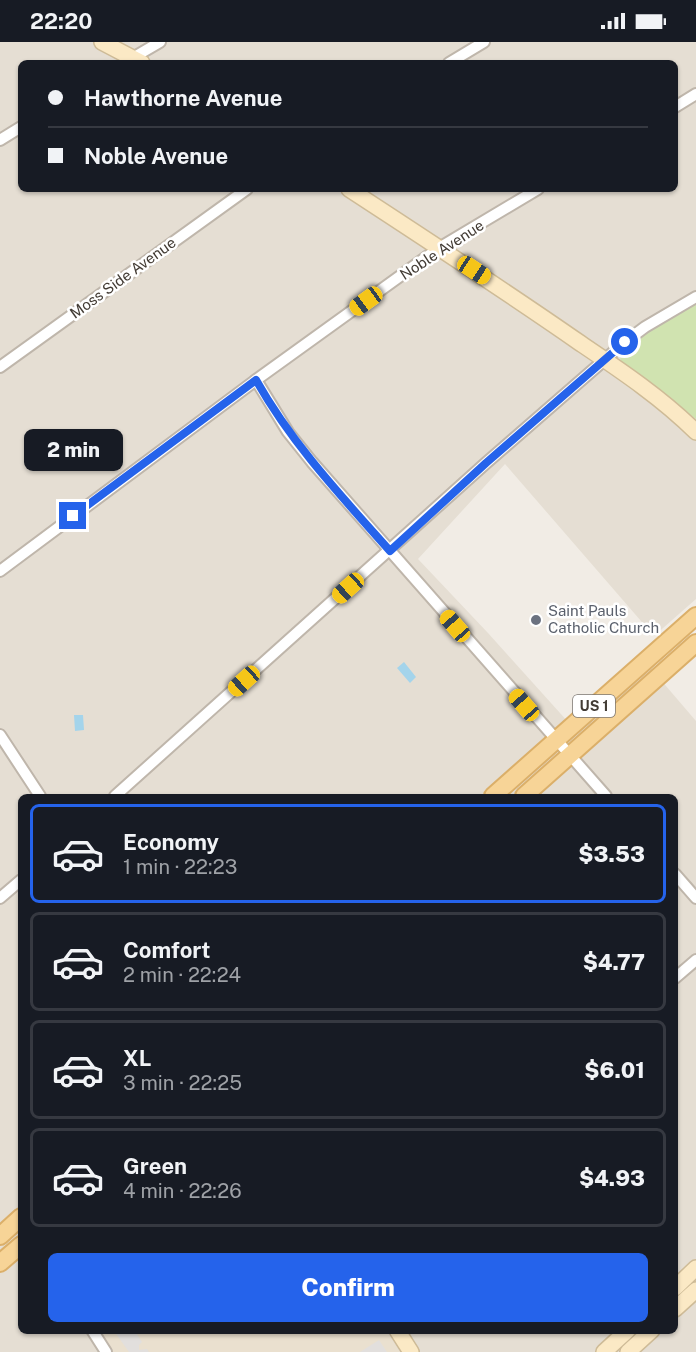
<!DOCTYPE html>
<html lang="en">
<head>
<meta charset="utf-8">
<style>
  :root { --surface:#171b24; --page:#20242c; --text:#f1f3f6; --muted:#9ea1a6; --line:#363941; --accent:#2563eb }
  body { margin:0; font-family:"Public Sans",sans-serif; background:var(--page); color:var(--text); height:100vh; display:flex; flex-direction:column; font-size:22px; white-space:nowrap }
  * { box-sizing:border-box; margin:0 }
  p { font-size:20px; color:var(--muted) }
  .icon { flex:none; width:33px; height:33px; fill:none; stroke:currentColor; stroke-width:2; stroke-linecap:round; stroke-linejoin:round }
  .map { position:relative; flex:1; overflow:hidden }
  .drawer { position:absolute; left:18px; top:752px; width:660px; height:540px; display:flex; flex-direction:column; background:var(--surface); border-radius:9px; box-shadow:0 2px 4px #0004 }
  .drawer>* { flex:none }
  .hud { position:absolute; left:18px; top:18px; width:660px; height:132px; border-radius:9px; box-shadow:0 2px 4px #0004; display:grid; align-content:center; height:132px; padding:0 30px; background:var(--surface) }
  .end { position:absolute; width:27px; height:27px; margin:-14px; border:8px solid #2563eb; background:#fff; box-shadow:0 0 0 3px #fff }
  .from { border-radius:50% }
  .bubble { position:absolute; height:42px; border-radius:9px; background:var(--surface); box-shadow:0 2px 4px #0004; font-size:20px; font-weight:800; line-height:42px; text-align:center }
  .car { position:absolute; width:18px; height:36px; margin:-18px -9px; border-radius:8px; box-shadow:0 0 4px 2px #0007; background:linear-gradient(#f5c518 24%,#345 0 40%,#f5c518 0 76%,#345 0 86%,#f5c518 0) }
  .hud b { display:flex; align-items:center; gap:21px; height:57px; font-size:22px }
  .hud b+b { border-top:2px solid var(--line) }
  .hud i { width:15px; height:15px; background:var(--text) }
  ul { padding:10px 0 0; list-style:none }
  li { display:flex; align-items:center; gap:18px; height:99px; margin:0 12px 9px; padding:0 18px; border:3px solid var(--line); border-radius:9px }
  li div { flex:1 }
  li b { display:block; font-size:22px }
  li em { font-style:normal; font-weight:800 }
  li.selected { border-color:var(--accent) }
  li>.icon { width:54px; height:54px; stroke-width:1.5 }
  .cta { display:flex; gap:12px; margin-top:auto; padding:12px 30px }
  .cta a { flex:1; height:69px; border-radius:9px; background:var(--accent); color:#fff; font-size:24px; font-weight:800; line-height:69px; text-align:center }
  .status { display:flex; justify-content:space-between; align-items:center; height:42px; padding:0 30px; background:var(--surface); direction:ltr }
  .status svg { height:16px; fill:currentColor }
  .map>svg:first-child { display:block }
  .residential { fill:#e5ded3; fill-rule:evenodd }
  .education { fill:#eae0cf }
  .green { fill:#d0e3b0 }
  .parking { fill:#e2dfdd }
  .water { fill:#a4d4eb }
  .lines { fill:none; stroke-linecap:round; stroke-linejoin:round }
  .street-casing { stroke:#bfb6ab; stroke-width:14 }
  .secondary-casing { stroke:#cebb97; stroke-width:18 }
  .primary-casing { stroke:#dbaf69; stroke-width:20 }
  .street { stroke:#fff; stroke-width:10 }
  .secondary { stroke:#fbe9c5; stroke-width:15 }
  .primary { stroke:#f7d497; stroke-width:16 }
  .route { stroke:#2563eb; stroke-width:8 }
  .worship-dot { fill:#6b7280; stroke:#fff; stroke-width:2 }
  .labels { text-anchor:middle; stroke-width:5; stroke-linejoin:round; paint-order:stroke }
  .shield { fill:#fff; stroke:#7b7672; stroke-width:1.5 }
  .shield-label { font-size:14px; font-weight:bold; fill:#433c35 }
  .street-label { font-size:15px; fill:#433c35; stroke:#fff }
  .worship-label { font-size:15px; fill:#5b616d; stroke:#fff; text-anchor:start }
</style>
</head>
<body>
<div class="status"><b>22:20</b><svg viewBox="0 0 49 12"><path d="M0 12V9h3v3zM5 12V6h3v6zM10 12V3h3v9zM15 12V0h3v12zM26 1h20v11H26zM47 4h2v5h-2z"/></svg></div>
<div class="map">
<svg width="696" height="1310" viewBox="0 0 696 1310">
  <rect width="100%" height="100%" fill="#f1ece5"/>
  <path class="residential" d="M 0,0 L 696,0 L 696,557 L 654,594 L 505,422 L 418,517 L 488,591 L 569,681 L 642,616 L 696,679 L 696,1310 L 0,1310 ZM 21,21 L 675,21 L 675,147 L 21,147 ZM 21,754 L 675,754 L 675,1288 L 21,1288 Z"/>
  <polygon class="education" points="98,1289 386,1289 400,1310 112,1310"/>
  <polygon class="green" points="696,261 696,377 626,326 621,322 620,313 644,292"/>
  <g class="parking">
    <polygon points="114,1289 135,1289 142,1300 139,1303 139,1308 147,1307 149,1310 129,1310"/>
    <polygon points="379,1298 387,1310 360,1310"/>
  </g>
  <g class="water">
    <polygon points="404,620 416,635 410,641 397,626"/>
    <polygon points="74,673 83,673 84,688 75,689"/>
  </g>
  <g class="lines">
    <g class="street-casing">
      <g id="street">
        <polyline points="124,21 160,0"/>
        <polyline points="449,21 484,0"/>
        <polyline points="675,65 696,52"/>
        <polyline points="0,98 21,85"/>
        <polyline points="0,325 247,147"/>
        <polyline points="256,338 288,390 312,420 606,754"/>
        <polyline points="0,529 256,338 439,206 538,147"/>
        <polyline points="0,693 40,754"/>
        <polyline points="115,754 486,421 625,300 645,285 696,255"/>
        <polyline points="675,832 696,856"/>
        <polyline points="0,856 21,838"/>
        <polyline points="675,936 696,918"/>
        <polyline points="92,1288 106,1310"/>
      </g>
    </g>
    <g class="secondary-casing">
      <g id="secondary">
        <polyline points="102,0 142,21"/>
        <path d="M 349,147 C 427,198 504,248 580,301 C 620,328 662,356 696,390"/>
        <polyline points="675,1246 696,1226"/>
        <polyline points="675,1267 696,1248"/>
        <polyline points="397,1288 411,1310"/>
        <polyline points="604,1310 628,1288"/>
        <polyline points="628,1310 652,1288"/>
      </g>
    </g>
    <g class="primary-casing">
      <g id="primary">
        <polyline points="493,754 696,574"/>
        <polyline points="524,754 696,601"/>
        <polyline points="0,1194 21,1175"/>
        <polyline points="0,1221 21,1203"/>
      </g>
    </g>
    <use href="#street" class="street"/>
    <use href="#secondary" class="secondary"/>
    <use href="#primary" class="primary"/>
  </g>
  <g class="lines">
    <path class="route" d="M 73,474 L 256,338 C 292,402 342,455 390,509 L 486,421 L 625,300"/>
  </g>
  <circle class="worship-dot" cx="536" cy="578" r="6"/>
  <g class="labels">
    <rect class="shield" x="573" y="653" width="42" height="22" rx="4.5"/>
    <g class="shield-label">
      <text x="594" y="669">US 1</text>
    </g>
    <g class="street-label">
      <text transform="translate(442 208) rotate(-33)" y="5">Noble Avenue</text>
      <text transform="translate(123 236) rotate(-36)" y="5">Moss Side Avenue</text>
    </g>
    <g class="worship-label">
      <text x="548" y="574">Saint Pauls<tspan x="548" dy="17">Catholic Church</tspan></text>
    </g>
  </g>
</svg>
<i class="end from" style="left:625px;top:300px"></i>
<i class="end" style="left:73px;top:474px"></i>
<div class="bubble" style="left:24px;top:387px;width:99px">2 min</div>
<i class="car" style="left:474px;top:228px;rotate:123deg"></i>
<i class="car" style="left:366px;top:259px;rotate:234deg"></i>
<i class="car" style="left:348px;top:546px;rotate:228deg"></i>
<i class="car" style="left:455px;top:584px;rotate:319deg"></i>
<i class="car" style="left:244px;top:639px;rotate:228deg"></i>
<i class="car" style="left:524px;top:663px;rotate:319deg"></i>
<div class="hud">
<b><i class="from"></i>Hawthorne Avenue</b>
<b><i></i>Noble Avenue</b>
</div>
<section class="drawer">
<ul>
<li class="selected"><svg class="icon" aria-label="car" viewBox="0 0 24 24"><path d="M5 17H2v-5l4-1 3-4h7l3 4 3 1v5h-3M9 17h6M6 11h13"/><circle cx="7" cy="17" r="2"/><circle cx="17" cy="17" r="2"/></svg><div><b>Economy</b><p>1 min · 22:23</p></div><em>$3.53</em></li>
<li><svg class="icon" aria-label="car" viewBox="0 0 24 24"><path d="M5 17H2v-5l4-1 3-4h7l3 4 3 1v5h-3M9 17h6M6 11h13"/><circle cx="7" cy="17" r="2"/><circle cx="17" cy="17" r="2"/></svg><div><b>Comfort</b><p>2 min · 22:24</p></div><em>$4.77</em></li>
<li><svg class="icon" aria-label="car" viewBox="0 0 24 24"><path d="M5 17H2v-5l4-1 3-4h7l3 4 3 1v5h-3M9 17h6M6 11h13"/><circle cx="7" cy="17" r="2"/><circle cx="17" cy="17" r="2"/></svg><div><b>XL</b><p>3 min · 22:25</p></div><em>$6.01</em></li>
<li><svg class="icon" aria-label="car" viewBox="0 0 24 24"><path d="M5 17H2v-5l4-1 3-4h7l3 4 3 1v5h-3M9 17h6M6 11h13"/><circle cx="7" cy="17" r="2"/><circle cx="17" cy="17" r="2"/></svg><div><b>Green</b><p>4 min · 22:26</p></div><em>$4.93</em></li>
</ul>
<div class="cta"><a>Confirm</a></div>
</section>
</div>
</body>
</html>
